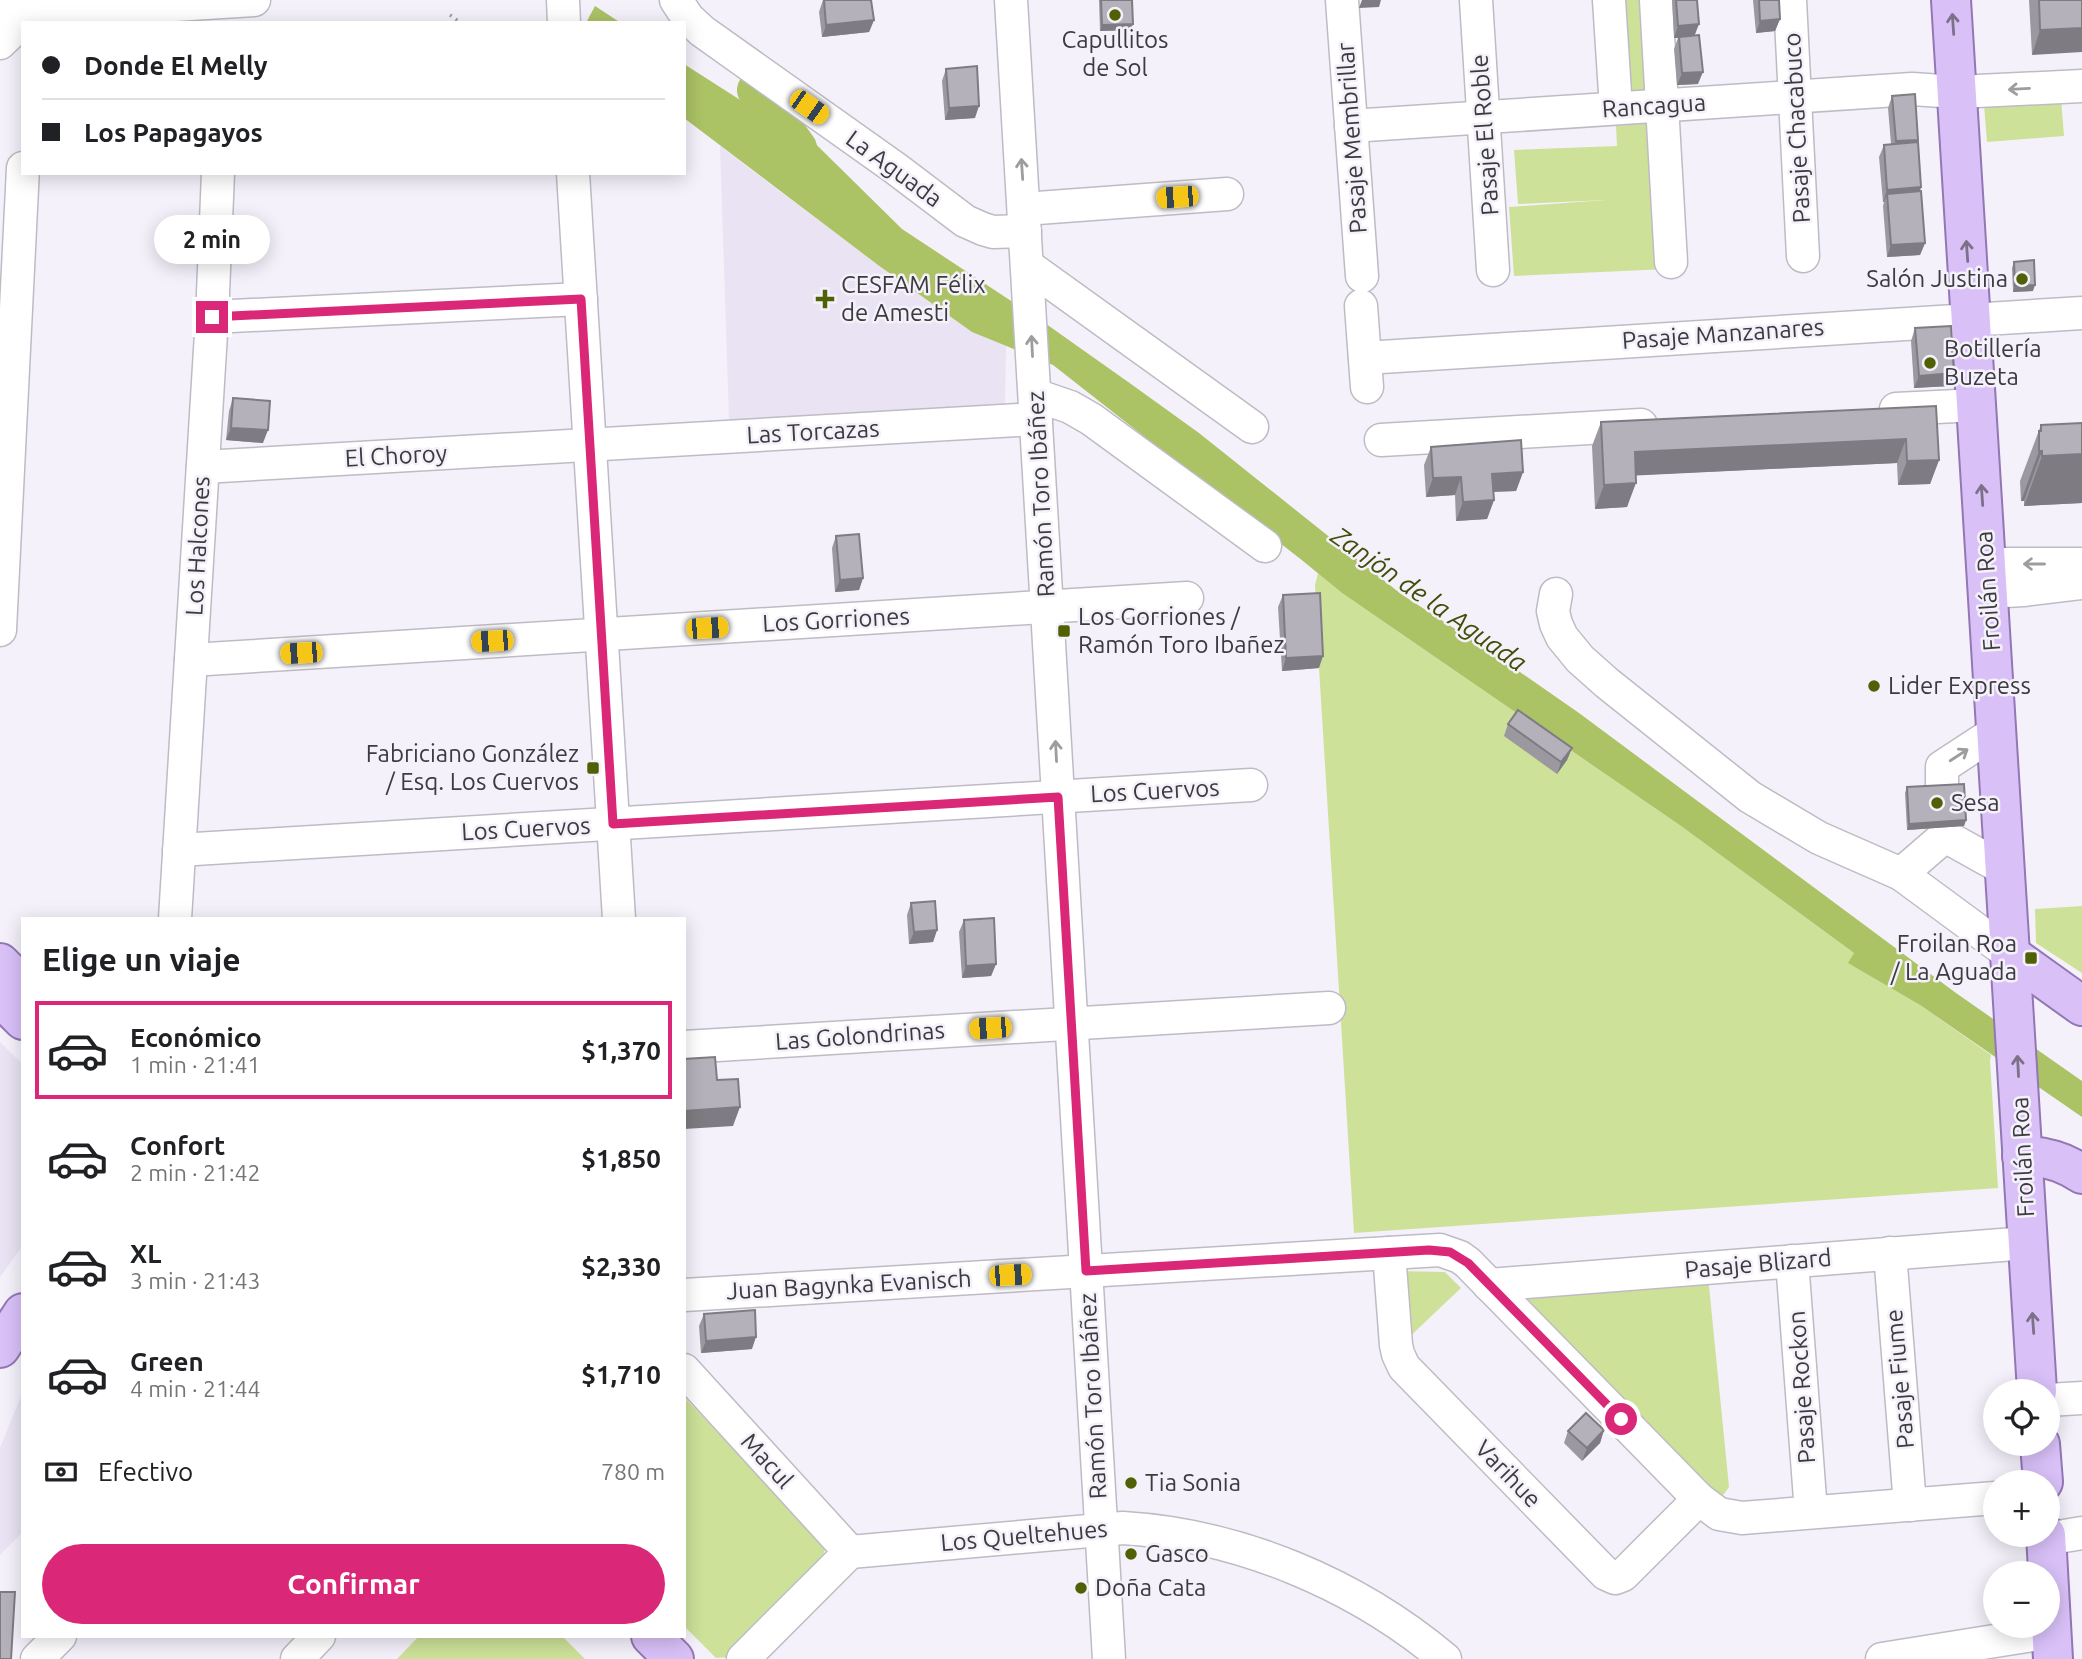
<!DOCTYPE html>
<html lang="es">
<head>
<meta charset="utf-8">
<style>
  :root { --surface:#fff; --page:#f2f2f2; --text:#202124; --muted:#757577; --line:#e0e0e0; --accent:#db2777 }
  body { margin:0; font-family:Ubuntu,sans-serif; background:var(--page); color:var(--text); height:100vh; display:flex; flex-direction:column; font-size:26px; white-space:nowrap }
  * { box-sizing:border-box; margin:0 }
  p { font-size:23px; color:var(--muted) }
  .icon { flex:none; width:38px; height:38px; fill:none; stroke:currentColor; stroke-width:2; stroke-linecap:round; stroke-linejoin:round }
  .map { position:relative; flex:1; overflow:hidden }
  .drawer { position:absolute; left:21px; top:917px; width:665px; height:721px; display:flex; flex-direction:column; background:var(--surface); border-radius:0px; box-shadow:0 4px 18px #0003 }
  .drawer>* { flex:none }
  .banner { position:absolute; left:21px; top:21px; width:665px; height:154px; border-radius:0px; box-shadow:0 4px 18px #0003; display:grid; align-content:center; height:154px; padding:0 21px; background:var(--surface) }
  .controls { position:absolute; left:1983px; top:1379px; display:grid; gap:14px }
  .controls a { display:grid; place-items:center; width:77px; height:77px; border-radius:50%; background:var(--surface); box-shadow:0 4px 18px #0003; font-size:35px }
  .end { position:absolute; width:32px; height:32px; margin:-16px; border:9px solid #db2777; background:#fff; box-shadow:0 0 0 4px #fff }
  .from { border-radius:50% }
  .bubble { position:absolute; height:49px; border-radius:24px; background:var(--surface); box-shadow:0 4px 18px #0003; font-size:23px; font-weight:600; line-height:49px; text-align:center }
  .car { position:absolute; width:21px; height:42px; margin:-21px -10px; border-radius:9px; box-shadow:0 0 5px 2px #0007; background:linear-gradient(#f5c518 24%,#345 0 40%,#f5c518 0 76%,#345 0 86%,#f5c518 0) }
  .banner b { display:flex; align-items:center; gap:24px; height:66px; font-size:26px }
  .banner b+b { border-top:2px solid var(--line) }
  .banner i { width:18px; height:18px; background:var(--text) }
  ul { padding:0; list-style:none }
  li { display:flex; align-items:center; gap:21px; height:98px; margin:0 14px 10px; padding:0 7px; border:4px solid transparent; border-radius:0px }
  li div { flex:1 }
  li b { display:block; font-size:26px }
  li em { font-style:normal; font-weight:600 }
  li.selected { border-color:var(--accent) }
  li>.icon { width:63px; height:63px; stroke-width:1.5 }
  h2 { padding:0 21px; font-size:32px; line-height:84px }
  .pay { display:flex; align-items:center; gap:18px; height:77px; padding:0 21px; font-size:26px }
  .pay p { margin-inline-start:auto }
  .primary-button { display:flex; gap:14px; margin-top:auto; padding:14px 21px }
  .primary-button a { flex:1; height:80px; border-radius:42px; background:var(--accent); color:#fff; font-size:28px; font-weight:600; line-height:80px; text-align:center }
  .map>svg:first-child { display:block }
  .built { fill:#e9e3f3 }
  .green { fill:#cde199 }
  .water { fill:#abc265 }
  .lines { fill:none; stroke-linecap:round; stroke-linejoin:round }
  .river { stroke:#abc265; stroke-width:38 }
  .minor-casing { stroke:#bfbbc4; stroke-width:35 }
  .major-casing { stroke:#9277b4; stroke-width:42 }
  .path { stroke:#9f9ca3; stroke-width:3.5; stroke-dasharray:2 5; stroke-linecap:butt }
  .minor { stroke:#fff; stroke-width:32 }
  .major { stroke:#d9c1f8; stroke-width:38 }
  .wall { fill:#9b98a0 }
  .shaded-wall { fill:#7e7c82 }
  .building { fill:#b4b1ba; stroke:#7e7c82; stroke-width:2 }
  .oneway { stroke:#7b7188 }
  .oneway2 { stroke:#9e9d9e }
  .route { stroke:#db2777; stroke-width:9 }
  .poi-dot { fill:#506004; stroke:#f5f1fb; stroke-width:2.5 }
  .labels { text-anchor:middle; stroke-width:5; stroke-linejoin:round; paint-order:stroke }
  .poi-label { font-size:24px; fill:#3c3b3e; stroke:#f5f1fb; text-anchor:start }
  .street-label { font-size:24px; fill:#3c3b3e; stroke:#f5f1fb }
  .water-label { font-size:26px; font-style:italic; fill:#404e07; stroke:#f5f1fb }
</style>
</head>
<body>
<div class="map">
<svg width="2082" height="1659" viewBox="0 0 2082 1659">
  <rect width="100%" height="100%" fill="#f5f1fb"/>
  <g class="built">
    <polygon points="720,146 878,265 972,332 1006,346 1005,404 729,420"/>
    <polygon points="0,1042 23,1065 23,1245 0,1277"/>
    <polygon points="23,1391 23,1532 0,1555 0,1448"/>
  </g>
  <g class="green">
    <polygon points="1617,0 1648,0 1653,92 1627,98"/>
    <polygon points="2061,99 2064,136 1987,142 1984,105"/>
    <polygon points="1657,123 1667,269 1514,276 1509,207 1606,200 1518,204 1514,150 1617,146 1616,126"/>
    <polygon points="1318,573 1342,593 1681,826 1854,953 1849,963 1920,1005 1991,1055 1990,1061 1998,1188 1354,1233 1319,668 1315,585"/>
    <polygon points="2082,906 2082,973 2036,943 2035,909"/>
    <polygon points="1398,1271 1445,1272 1461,1288 1404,1342"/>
    <polygon points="1708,1276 1729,1487 1718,1502 1510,1289"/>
    <polygon points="684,1397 826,1546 822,1559 727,1657 716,1658 684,1626"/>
    <polygon points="419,1636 562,1636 585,1659 397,1659"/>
  </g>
  <g class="water">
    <polygon points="595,6 621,23 586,23"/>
    <polygon points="684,64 759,112 771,100 902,229 1049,326 1131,384 1199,433 1401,594 1497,656 1579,713 1956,993 2082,1081 2082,1117 1920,1005 1848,963 1854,953 1681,826 1342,593 1303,561 1053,365 972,332 878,265 684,118"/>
  </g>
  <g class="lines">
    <polyline class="river" points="756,90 798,148"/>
    <g class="minor-casing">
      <g id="minor">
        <polyline points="563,0 564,23"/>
        <polyline points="676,0 688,18 702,31 895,168 965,221 983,229 993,232 1025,231"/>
        <polyline points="1011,0 1109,1659"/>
        <polyline points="1342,0 1362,276"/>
        <polyline points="1476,0 1493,270"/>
        <polyline points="1609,0 1616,108"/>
        <polyline points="1656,0 1671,262"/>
        <polyline points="1790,0 1803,256"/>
        <polyline points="0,16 254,0"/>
        <polyline points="0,43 30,14"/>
        <polyline points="1351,126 1912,89 1957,92 2082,86"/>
        <polyline points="573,173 619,919"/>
        <polyline points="1024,209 1227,194"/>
        <polyline points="1028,266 1252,427"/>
        <polyline points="1361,306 1367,387"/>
        <polyline points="212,317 581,299"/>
        <polyline points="1365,358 2082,313"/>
        <polyline points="1035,395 1070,407 1091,419 1265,546"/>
        <polyline points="1896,409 1977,405"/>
        <polyline points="1381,440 1641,425"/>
        <polyline points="203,467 1036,419"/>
        <polyline points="1987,564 2082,564"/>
        <polyline points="1988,592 2023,590 2082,583"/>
        <polyline points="1556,594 1553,611 1556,624 1562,637 1580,659 1607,683 1750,797 1819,838 1901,874 2011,955"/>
        <polyline points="0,630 23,168"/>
        <polyline points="191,660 1187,598"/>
        <polyline points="1942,791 1942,767 1997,731"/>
        <polyline points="1945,836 2006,870"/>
        <polyline points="179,850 1251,785"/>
        <polyline points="1901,874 1945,836"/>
        <polyline points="175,919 212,317 218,173"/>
        <polyline points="684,1047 1329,1008"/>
        <polyline points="1389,1253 1396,1345 1398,1354 1404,1367 1606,1574 1615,1578 1623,1575 1699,1499"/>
        <polyline points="1890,1253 1910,1505"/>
        <polyline points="1792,1261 1811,1512"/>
        <polyline points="1489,1285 2027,1243"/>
        <polyline points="684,1295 1440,1250 1460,1257 1468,1263 1699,1499 1719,1514 1742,1518 1995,1498"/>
        <polyline points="684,1370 850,1552"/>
        <polyline points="2048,1400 2082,1398"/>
        <polyline points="2046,1539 2082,1533"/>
        <polyline points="37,1659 60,1636"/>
        <polyline points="297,1659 319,1636"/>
        <path d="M 743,1659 L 850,1552 L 1123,1528 C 1239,1535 1356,1584 1445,1659"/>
        <polyline points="1882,1659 2051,1632"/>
      </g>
    </g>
    <g class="major-casing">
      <g id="major">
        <polyline points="1951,0 2037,1391"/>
        <polyline points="2011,955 2082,1006"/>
        <polyline points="0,963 23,986"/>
        <polyline points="0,997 23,1020"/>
        <path d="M 2022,1156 C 2044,1156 2063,1161 2082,1174"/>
        <polyline points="0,1348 23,1313"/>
        <polyline points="2040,1444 2043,1482"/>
        <polyline points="2046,1535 2053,1659"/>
        <polyline points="651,1636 674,1659"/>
      </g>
    </g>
    <polyline class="path" points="450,15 461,23"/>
    <use href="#minor" class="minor"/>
    <use href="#major" class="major"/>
  </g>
  <g class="wall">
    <polygon points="823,0 874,20 869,32 822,37 819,12"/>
    <polygon points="1099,0 1132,0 1133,24 1130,30 1100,31"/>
    <polygon points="1672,0 1697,0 1695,35 1698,84 1677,85 1674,49 1678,38 1674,38"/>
    <polygon points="1753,0 1779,0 1780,19 1775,31 1756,33"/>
    <polygon points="2029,0 2082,0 2032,55"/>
    <polygon points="946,69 975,118 945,120 942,81"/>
    <polygon points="1892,96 1918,140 1917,142 1921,187 1920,191 1925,243 1920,255 1887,257 1883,206 1884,202 1883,202 1879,157 1884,145 1891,144 1888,108"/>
    <polygon points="2014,262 2033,291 2013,292 2012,268"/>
    <polygon points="1915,328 1954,373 1950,386 1914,388 1911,341"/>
    <polygon points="233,398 263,443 226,440 229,411"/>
    <polygon points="1936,406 1939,460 1930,484 1898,485 1897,463 1636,475 1627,507 1595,509 1592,446 1601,422"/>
    <polygon points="2082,423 2082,503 2024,506 2024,501 2021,501 2020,481 2041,425"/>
    <polygon points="1431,447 1523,472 1516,491 1493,492 1494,500 1487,519 1456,521 1455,495 1426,497 1424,465"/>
    <polygon points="836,536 863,578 859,590 835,592 832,548"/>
    <polygon points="1283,595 1319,668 1282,671 1278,607"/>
    <polygon points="1508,724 1572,748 1567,760 1557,774 1504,736"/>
    <polygon points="1907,787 1966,820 1964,826 1907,830 1905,793"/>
    <polygon points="911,903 937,930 933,942 909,944 907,915"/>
    <polygon points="964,920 996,964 991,976 962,978 959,932"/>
    <polygon points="704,1314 752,1349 701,1353 699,1326"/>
    <polygon points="1604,1430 1600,1443 1582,1461 1564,1443 1568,1431"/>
  </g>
  <g class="shaded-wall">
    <polygon points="1362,0 1381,0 1379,7 1359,8"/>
    <polygon points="1780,19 1775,31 1756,33 1760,21"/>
    <polygon points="874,20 869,32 822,37 826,25"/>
    <polygon points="1133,24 1130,30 1100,31 1102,25"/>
    <polygon points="1699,24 1694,37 1674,38 1678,26"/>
    <polygon points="2082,28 2082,52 2032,55 2040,30"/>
    <polygon points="1703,72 1698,84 1677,85 1682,73"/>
    <polygon points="979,106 975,118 945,120 949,108"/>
    <polygon points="1918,140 1914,152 1891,154 1896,141"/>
    <polygon points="1921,187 1917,199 1887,194 1884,202 1883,202 1887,190"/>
    <polygon points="1925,243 1920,255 1887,257 1891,245"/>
    <polygon points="2035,285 2033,291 2013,292 2015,286"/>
    <polygon points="1954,373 1950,386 1914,388 1919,376"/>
    <polygon points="231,428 268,430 263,443 226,440"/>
    <polygon points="1906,439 1897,463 1626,476 1635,452"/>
    <polygon points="2039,451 2042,451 2024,501 2021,501"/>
    <polygon points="2082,454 2082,503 2024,506 2042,456"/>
    <polygon points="1939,460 1930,484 1898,485 1907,461"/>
    <polygon points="1523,472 1516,491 1485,492 1492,474"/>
    <polygon points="1461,477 1455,495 1426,497 1433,478"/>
    <polygon points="1636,483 1627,507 1595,509 1604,485"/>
    <polygon points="1494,500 1487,519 1456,521 1463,502"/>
    <polygon points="863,578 859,590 835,592 840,580"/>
    <polygon points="1323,656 1319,668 1282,671 1286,658"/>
    <polygon points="1572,748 1567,760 1557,774 1561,762"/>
    <polygon points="1966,820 1964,826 1907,830 1909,824"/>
    <polygon points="937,930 933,942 909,944 914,932"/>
    <polygon points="996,964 991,976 962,978 966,966"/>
    <polygon points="740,1107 733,1126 684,1129 684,1111"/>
    <polygon points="756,1337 752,1349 701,1353 706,1341"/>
    <polygon points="1604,1430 1600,1443 1582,1461 1587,1448"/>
  </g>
  <g class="building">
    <polygon points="824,0 871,0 874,20 826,25"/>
    <polygon points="1101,0 1132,0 1133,24 1102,25"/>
    <polygon points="1676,0 1697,0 1699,24 1678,26"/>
    <polygon points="1759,0 1779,0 1780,19 1760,21"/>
    <polygon points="2039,0 2082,0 2082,28 2040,30"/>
    <polygon points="1699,35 1703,72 1682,73 1679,37"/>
    <polygon points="977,66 979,106 949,108 946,69"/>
    <polygon points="1915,94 1918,140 1896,141 1892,96"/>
    <polygon points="1918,142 1921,187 1887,190 1884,145"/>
    <polygon points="1921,191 1925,243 1891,245 1887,194"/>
    <polygon points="2034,260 2035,285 2015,286 2014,262"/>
    <polygon points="1951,326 1954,373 1919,376 1915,328"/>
    <polygon points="233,398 270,401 268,430 231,428"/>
    <polygon points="1936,406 1939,460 1907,461 1906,439 1635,452 1636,483 1604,485 1601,422"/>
    <polygon points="2082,423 2082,454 2042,456 2042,451 2039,451 2039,431 2041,431 2041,425"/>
    <polygon points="1521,440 1523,472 1492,474 1494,500 1463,502 1461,477 1433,478 1431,447"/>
    <polygon points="859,534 863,578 840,580 836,536"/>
    <polygon points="1320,593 1323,656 1286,658 1283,595"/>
    <polygon points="1518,710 1572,748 1561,762 1508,724"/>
    <polygon points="1964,784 1966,820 1909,824 1907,787"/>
    <polygon points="935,901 937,930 914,932 911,903"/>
    <polygon points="994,918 996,964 966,966 964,920"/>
    <polygon points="715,1057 717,1080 738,1079 740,1107 684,1111 684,1059"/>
    <polygon points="755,1310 756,1337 706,1341 704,1314"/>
    <polygon points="1586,1413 1604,1430 1587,1448 1568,1431"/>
    <polygon points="0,1592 15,1592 11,1659 0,1659"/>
  </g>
  <defs><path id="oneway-shaft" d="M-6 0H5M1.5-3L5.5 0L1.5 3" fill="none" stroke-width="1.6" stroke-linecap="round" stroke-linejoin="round" transform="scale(1.75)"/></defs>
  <g class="oneway">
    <use href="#oneway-shaft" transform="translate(1953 24) rotate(-94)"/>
    <use href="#oneway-shaft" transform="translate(1967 251) rotate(-94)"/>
    <use href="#oneway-shaft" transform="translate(1982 495) rotate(-94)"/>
    <use href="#oneway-shaft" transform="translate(2018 1066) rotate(-93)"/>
    <use href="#oneway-shaft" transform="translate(2033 1323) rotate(-94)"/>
  </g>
  <g class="oneway2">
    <use href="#oneway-shaft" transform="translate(2019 89) rotate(177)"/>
    <use href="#oneway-shaft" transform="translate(1022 169) rotate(-94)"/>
    <use href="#oneway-shaft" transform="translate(1032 346) rotate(-93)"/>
    <use href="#oneway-shaft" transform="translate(2034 564) rotate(180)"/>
    <use href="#oneway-shaft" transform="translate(1056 751) rotate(-93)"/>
    <use href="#oneway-shaft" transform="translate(1959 755) rotate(-33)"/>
  </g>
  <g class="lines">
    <polyline class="route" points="212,317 581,299 613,824 1058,797 1086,1271 1429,1250 1450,1252 1468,1263 1621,1419"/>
  </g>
  <g class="poi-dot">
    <circle cx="1115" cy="15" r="7"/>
    <circle cx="2022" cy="279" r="7"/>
    <path d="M821.5 288.5h7v7h7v7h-7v7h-7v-7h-7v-7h7z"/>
    <circle cx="1930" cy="363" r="7"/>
    <rect x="1057" y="624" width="14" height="14" rx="3.5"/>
    <circle cx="1874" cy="686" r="7"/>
    <rect x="586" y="761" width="14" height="14" rx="3.5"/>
    <circle cx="1937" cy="803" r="7"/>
    <rect x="2024" y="951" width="14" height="14" rx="3.5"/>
    <circle cx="1131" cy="1483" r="7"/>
    <circle cx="1131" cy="1554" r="7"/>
    <circle cx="1081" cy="1588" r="7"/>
  </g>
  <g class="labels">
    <g class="poi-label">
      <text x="1115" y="48" text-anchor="middle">Capullitos<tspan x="1115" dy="28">de Sol</tspan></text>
      <text x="2008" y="287" text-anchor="end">Salón Justina</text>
      <text x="841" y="293">CESFAM Félix<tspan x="841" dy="28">de Amesti</tspan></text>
      <text x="1944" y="357">Botillería<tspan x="1944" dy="28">Buzeta</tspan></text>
      <text x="1078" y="625">Los Gorriones /<tspan x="1078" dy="28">Ramón Toro Ibañez</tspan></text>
      <text x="1888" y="694">Lider Express</text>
      <text x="579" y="762" text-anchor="end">Fabriciano González<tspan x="579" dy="28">/ Esq. Los Cuervos</tspan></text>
      <text x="1951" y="811">Sesa</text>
      <text x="2017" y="952" text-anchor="end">Froilan Roa<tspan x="2017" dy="28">/ La Aguada</tspan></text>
      <text x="1145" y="1491">Tia Sonia</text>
      <text x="1145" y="1562">Gasco</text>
      <text x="1095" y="1596">Doña Cata</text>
    </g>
    <g class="street-label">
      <text transform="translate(1654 106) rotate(-4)" y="8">Rancagua</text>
      <text transform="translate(1797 128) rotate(-93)" y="8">Pasaje Chacabuco</text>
      <text transform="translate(1485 135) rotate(-94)" y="8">Pasaje El Roble</text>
      <text transform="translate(1352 138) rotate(-94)" y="8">Pasaje Membrillar</text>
      <text transform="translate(894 169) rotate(36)" y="8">La Aguada</text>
      <text transform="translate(1723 334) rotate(-4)" y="8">Pasaje Manzanares</text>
      <text transform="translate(813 432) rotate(-3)" y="8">Las Torcazas</text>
      <text transform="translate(396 456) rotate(-3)" y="8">El Choroy</text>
      <text transform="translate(1041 494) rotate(-93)" y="8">Ramón Toro Ibáñez</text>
      <text transform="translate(198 546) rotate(-87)" y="8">Los Halcones</text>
      <text transform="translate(1988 591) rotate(-94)" y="8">Froilán Roa</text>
      <text transform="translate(836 620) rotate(-3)" y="8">Los Gorriones</text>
      <text transform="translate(1155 791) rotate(-3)" y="8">Los Cuervos</text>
      <text transform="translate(526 829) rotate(-3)" y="8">Los Cuervos</text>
      <text transform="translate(860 1036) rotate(-4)" y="8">Las Golondrinas</text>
      <text transform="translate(2023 1157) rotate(-93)" y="8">Froilán Roa</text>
      <text transform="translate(1758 1264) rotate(-5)" y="8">Pasaje Blizard</text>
      <text transform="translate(849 1285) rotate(-3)" y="8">Juan Bagynka Evanisch</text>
      <text transform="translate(1900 1379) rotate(-95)" y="8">Pasaje Fiume</text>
      <text transform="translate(1802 1387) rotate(-94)" y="8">Pasaje Rockon</text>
      <text transform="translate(1093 1396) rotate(-93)" y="8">Ramón Toro Ibáñez</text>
      <text transform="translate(767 1461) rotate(48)" y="8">Macul</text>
      <text transform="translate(1508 1474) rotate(46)" y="8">Varihue</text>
      <text transform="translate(1024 1536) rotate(-5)" y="8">Los Queltehues</text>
    </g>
    <g class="water-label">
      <text transform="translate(1429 599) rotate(35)" y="9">Zanjón de la Aguada</text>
    </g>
  </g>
</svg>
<div class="controls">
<a><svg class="icon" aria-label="locate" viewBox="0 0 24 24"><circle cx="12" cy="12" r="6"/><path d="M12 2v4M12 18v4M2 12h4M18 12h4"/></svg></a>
<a>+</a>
<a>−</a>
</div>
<i class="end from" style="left:1621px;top:1419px"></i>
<i class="end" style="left:212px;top:317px"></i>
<div class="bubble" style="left:154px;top:215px;width:116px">2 min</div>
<i class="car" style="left:809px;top:107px;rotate:125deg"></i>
<i class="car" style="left:1177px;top:197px;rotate:266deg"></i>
<i class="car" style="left:707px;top:628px;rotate:87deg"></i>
<i class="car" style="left:492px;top:641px;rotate:267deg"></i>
<i class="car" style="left:301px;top:653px;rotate:267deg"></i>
<i class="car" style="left:990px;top:1028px;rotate:266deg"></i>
<i class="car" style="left:1010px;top:1275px;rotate:87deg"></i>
<div class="banner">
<b><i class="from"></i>Donde El Melly</b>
<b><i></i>Los Papagayos</b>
</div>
<section class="drawer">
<h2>Elige un viaje</h2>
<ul>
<li class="selected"><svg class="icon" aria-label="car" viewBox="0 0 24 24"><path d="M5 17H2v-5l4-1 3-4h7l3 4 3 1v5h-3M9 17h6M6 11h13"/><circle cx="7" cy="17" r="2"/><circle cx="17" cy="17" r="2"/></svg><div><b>Económico</b><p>1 min · 21:41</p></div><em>$1,370</em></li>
<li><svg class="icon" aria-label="car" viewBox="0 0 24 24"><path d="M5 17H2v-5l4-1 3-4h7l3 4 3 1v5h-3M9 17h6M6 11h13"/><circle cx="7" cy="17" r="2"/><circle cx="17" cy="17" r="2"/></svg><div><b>Confort</b><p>2 min · 21:42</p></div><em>$1,850</em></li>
<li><svg class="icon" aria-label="car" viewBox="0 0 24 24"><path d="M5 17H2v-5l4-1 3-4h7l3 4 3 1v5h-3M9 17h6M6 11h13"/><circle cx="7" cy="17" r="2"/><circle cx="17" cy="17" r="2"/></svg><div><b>XL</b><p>3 min · 21:43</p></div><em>$2,330</em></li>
<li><svg class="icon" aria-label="car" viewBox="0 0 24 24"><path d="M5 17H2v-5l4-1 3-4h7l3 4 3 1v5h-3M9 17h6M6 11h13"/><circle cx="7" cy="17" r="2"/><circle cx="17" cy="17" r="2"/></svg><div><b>Green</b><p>4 min · 21:44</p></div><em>$1,710</em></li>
</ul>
<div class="pay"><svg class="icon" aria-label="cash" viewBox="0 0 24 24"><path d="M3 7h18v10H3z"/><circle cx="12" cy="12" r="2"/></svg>Efectivo<p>780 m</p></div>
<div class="primary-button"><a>Confirmar</a></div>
</section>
</div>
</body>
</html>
